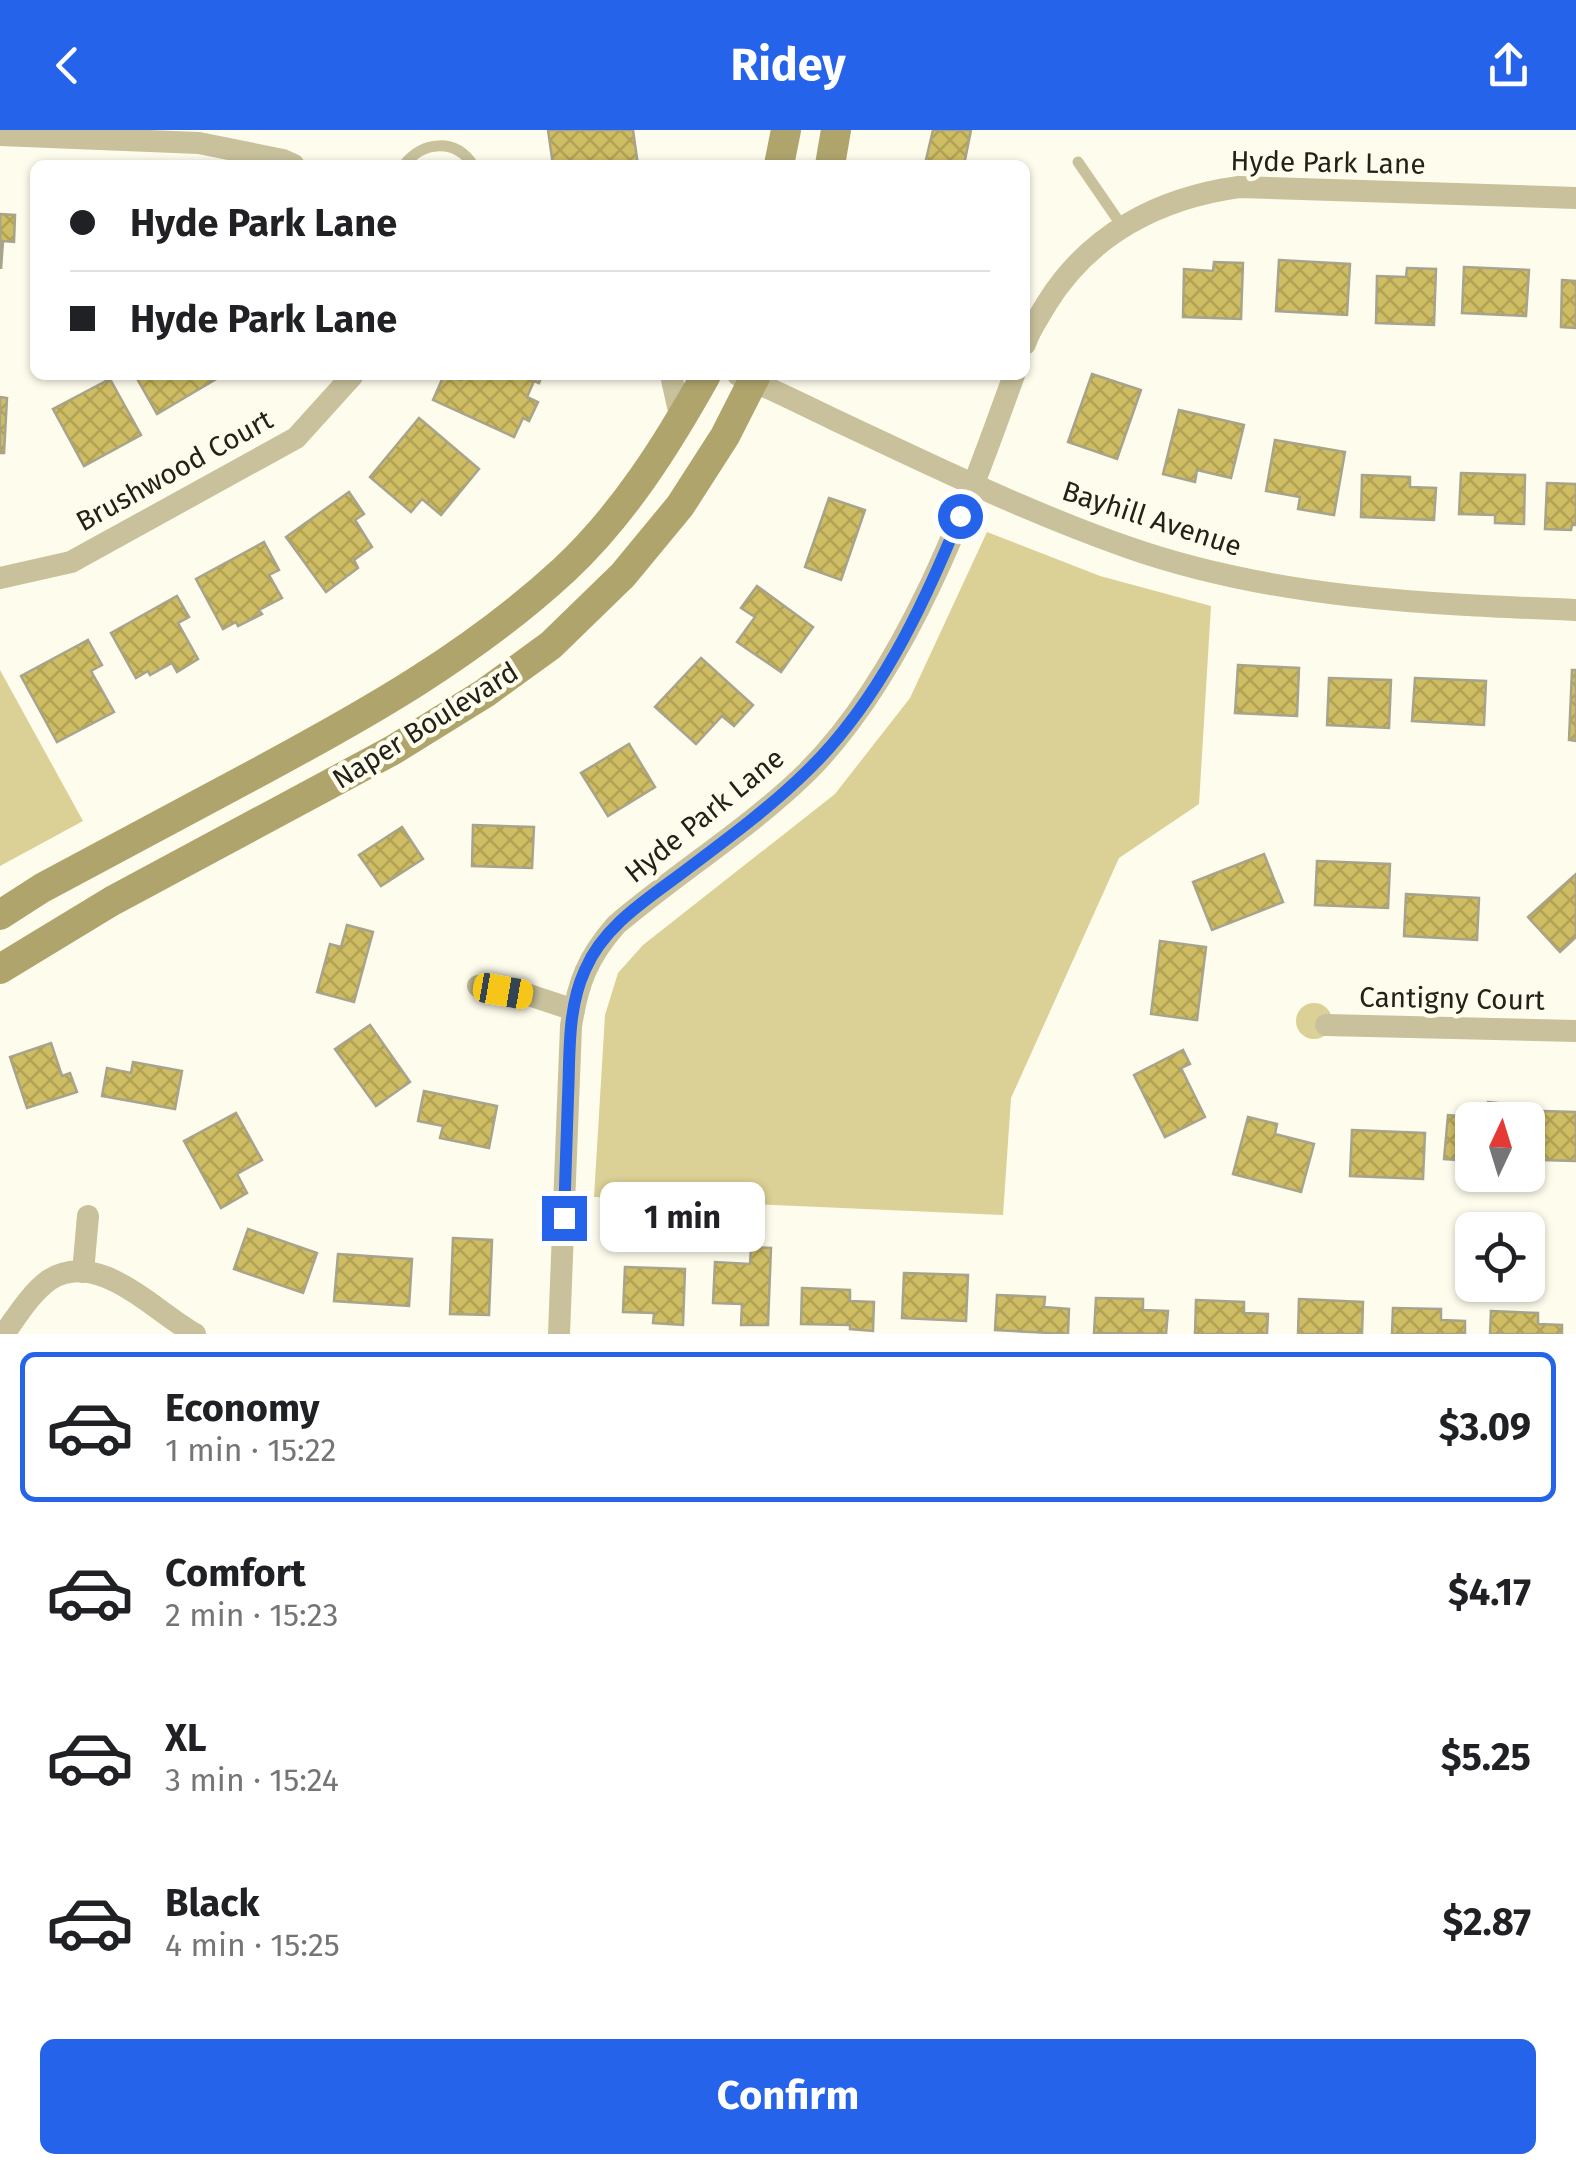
<!DOCTYPE html>
<html lang="en">
<head>
<meta charset="utf-8">
<style>
  :root { --surface:#fff; --page:#f2f2f2; --text:#202124; --muted:#757577; --line:#e0e0e0; --accent:#2563eb }
  body { margin:0; font-family:"Fira Sans",sans-serif; background:var(--page); color:var(--text); height:100vh; display:flex; flex-direction:column; font-size:38px; white-space:nowrap }
  * { box-sizing:border-box; margin:0 }
  p { font-size:32px; color:var(--muted) }
  .icon { flex:none; width:55px; height:55px; fill:none; stroke:currentColor; stroke-width:2; stroke-linecap:round; stroke-linejoin:round }
  .map { position:relative; height:1204px; overflow:hidden }
  .drawer { display:flex; flex-direction:column; background:var(--surface); flex:1 }
  .drawer>* { flex:none }
  .banner { position:absolute; left:30px; top:30px; width:1000px; height:220px; border-radius:15px; box-shadow:0 2px 8px #0004; display:grid; align-content:center; height:220px; padding:0 40px; background:var(--surface) }
  .needle { width:65px; rotate:4deg }
  .controls { position:absolute; left:1455px; top:972px; display:grid; gap:20px }
  .controls a { display:grid; place-items:center; width:90px; height:90px; border-radius:15px; background:var(--surface); box-shadow:0 2px 8px #0004; font-size:50px }
  .end { position:absolute; width:45px; height:45px; margin:-22px; border:12px solid #2563eb; background:#fff; box-shadow:0 0 0 5px #fff }
  .from { border-radius:50% }
  .bubble { position:absolute; height:70px; border-radius:15px; background:var(--surface); box-shadow:0 2px 8px #0004; font-size:32px; font-weight:700; line-height:70px; text-align:center }
  .car { position:absolute; width:30px; height:60px; margin:-30px -15px; border-radius:12px; box-shadow:0 0 8px 2px #0007; background:linear-gradient(#f5c518 24%,#345 0 40%,#f5c518 0 76%,#345 0 86%,#f5c518 0) }
  .banner b { display:flex; align-items:center; gap:35px; height:95px; font-size:38px }
  .banner b+b { border-top:2px solid var(--line) }
  .banner i { width:25px; height:25px; background:var(--text) }
  ul { padding:18px 0 0; list-style:none }
  li { display:flex; align-items:center; gap:30px; height:150px; margin:0 20px 15px; padding:0 20px; border:5px solid transparent; border-radius:15px }
  li div { flex:1 }
  li b { display:block; font-size:38px }
  li em { font-style:normal; font-weight:700 }
  li.on { border-color:var(--accent) }
  li>.icon { width:90px; height:90px; stroke-width:1.5 }
  .primary-button { display:flex; gap:20px; margin-top:auto; padding:20px 40px }
  .primary-button a { flex:1; height:115px; border-radius:15px; background:var(--accent); color:#fff; font-size:40px; font-weight:700; line-height:115px; text-align:center }
  header { display:flex; justify-content:space-between; align-items:center; height:130px; padding:0 40px; background:var(--accent); color:#fff; font-size:45px; font-weight:700 }
  .map>svg:first-child { display:block }
  .grass { fill:#dbd095 }
  .building { fill:url(#building-cross-hatch); stroke:#a8a38b; stroke-width:2.5 }
  .lines { fill:none; stroke-linecap:round; stroke-linejoin:round }
  .service { stroke:#c8c19c; stroke-width:11 }
  .minor { stroke:#c8c19c; stroke-width:22 }
  .secondary { stroke:#afa46c; stroke-width:30 }
  .route { stroke:#2563eb; stroke-width:12 }
  .labels { text-anchor:middle; stroke-width:9; stroke-linejoin:round; paint-order:stroke }
  .street-label { font-size:28px; fill:#232118; stroke:#fefcec }
</style>
</head>
<body>
<header><svg class="icon" aria-label="back" viewBox="0 0 24 24"><path d="M15 5l-7 7 7 7"/></svg>Ridey<svg class="icon" aria-label="share" viewBox="0 0 24 24"><path d="M12 15V3M7 8l5-5 5 5M5 13v7h14v-7"/></svg></header>
<div class="map">
<svg width="1576" height="1204" viewBox="0 0 1576 1204">
  <defs>
    <pattern id="building-cross-hatch" width="8" height="8" patternUnits="userSpaceOnUse" patternTransform="scale(2.5)"><rect width="8" height="8" fill="#cebd63"/><path d="M0 0l8 8M0 8l8-8" fill="none" stroke="#b1a255"/></pattern>
  </defs>
  <rect width="100%" height="100%" fill="#fefcec"/>
  <g class="grass">
    <polygon points="987,402 1100,446 1211,476 1199,674 1119,728 1011,968 1003,1085 594,1067 605,885 618,843 643,815 835,664 910,568"/>
    <polygon points="0,540 83,691 0,736"/>
    <circle cx="1314" cy="891" r="18"/>
  </g>
  <g class="building">
    <polygon points="548,0 633,0 638,35 553,35"/>
    <polygon points="933,0 971,0 964,35 925,34"/>
    <polygon points="0,84 15,85 14,112 3,111 1,139"/>
    <polygon points="1279,130 1350,134 1347,185 1276,181"/>
    <polygon points="1214,132 1243,133 1241,189 1183,187 1184,139 1213,141"/>
    <polygon points="1464,137 1529,140 1526,186 1462,183"/>
    <polygon points="1407,138 1436,139 1434,195 1376,193 1377,146 1406,147"/>
    <polygon points="1562,150 1576,151 1576,198 1561,197"/>
    <polygon points="1092,244 1141,260 1117,329 1068,312"/>
    <polygon points="135,245 223,245 157,284"/>
    <polygon points="444,245 451,245 461,250 464,245 542,245 539,253 534,251 527,267 538,272 529,291 523,288 514,307 433,270"/>
    <polygon points="110,249 141,305 84,336 53,279"/>
    <polygon points="0,267 7,268 4,323 0,323"/>
    <polygon points="1179,280 1244,295 1231,348 1197,340 1195,352 1163,344"/>
    <polygon points="419,288 479,339 441,385 422,369 411,382 370,347"/>
    <polygon points="1275,310 1345,322 1334,385 1298,379 1300,367 1266,361"/>
    <polygon points="1461,343 1525,345 1524,394 1495,393 1495,385 1459,384"/>
    <polygon points="1362,345 1410,347 1410,357 1436,358 1434,390 1361,387"/>
    <polygon points="1547,353 1576,354 1576,395 1572,395 1571,400 1545,399"/>
    <polygon points="349,362 364,384 355,390 372,417 354,430 358,438 326,462 286,407"/>
    <polygon points="829,368 865,380 841,450 805,437"/>
    <polygon points="264,412 279,440 269,445 282,468 259,480 262,484 238,496 236,492 223,499 196,449"/>
    <polygon points="757,456 813,497 781,542 737,512 755,487 741,478"/>
    <polygon points="177,466 189,487 178,493 198,529 177,542 172,533 150,545 148,541 136,548 111,503"/>
    <polygon points="88,510 102,535 91,541 114,582 57,612 21,546"/>
    <polygon points="701,528 753,575 734,596 722,586 696,614 655,577"/>
    <polygon points="1238,535 1299,538 1297,586 1235,583"/>
    <polygon points="1572,540 1576,540 1576,611 1569,610"/>
    <polygon points="1329,548 1391,550 1389,598 1327,595"/>
    <polygon points="1415,548 1486,551 1484,595 1412,591"/>
    <polygon points="629,614 655,657 608,686 581,643"/>
    <polygon points="473,695 534,697 532,738 472,736"/>
    <polygon points="402,697 423,729 381,756 359,725"/>
    <polygon points="1264,724 1283,772 1212,800 1193,752"/>
    <polygon points="1317,731 1390,734 1388,778 1315,775"/>
    <polygon points="1576,744 1576,807 1560,822 1528,787"/>
    <polygon points="1406,764 1479,768 1477,810 1404,806"/>
    <polygon points="347,795 373,802 354,872 317,862 330,814 341,817"/>
    <polygon points="1160,811 1206,817 1197,890 1151,884"/>
    <polygon points="370,895 410,952 376,976 335,919"/>
    <polygon points="51,913 62,946 70,943 77,962 27,978 10,927"/>
    <polygon points="1183,920 1190,934 1181,938 1205,987 1165,1007 1134,945"/>
    <polygon points="133,932 182,941 175,979 102,966 107,938 131,943"/>
    <polygon points="424,961 497,976 489,1018 440,1008 443,996 418,991"/>
    <polygon points="1488,972 1518,975 1517,990 1472,990 1472,1031 1444,1029 1448,985 1486,988"/>
    <polygon points="1543,981 1576,982 1576,1031 1541,1030"/>
    <polygon points="236,983 262,1030 237,1044 247,1063 221,1078 184,1011"/>
    <polygon points="1248,987 1277,994 1275,1004 1314,1014 1301,1062 1233,1044"/>
    <polygon points="1352,1000 1425,1003 1423,1049 1350,1046"/>
    <polygon points="248,1099 317,1123 303,1163 234,1139"/>
    <polygon points="453,1108 492,1110 489,1185 450,1184"/>
    <polygon points="751,1117 771,1118 768,1195 741,1195 742,1174 713,1173 715,1132 750,1134"/>
    <polygon points="338,1124 412,1129 409,1176 334,1171"/>
    <polygon points="625,1137 685,1139 683,1195 653,1193 654,1183 623,1182"/>
    <polygon points="904,1143 968,1145 966,1191 902,1188"/>
    <polygon points="802,1158 850,1160 850,1171 874,1172 873,1201 850,1199 850,1195 801,1194"/>
    <polygon points="997,1165 1045,1167 1044,1177 1069,1179 1068,1204 995,1200"/>
    <polygon points="1096,1168 1143,1169 1143,1180 1168,1181 1166,1204 1094,1203"/>
    <polygon points="1299,1169 1363,1172 1362,1204 1298,1204"/>
    <polygon points="1196,1170 1244,1172 1244,1183 1268,1184 1267,1204 1195,1204"/>
    <polygon points="1393,1178 1441,1179 1441,1190 1465,1191 1465,1204 1392,1204"/>
    <polygon points="1491,1181 1538,1183 1538,1194 1562,1195 1562,1204 1490,1204"/>
  </g>
  <g class="lines">
    <g class="service">
      <polyline points="1078,32 1122,96"/>
      <path d="M 404,35 C 423,11 455,8 473,35"/>
    </g>
    <g class="minor">
      <polyline points="0,5 199,13 283,30 294,35"/>
      <path d="M 1025,214 C 1030,199 1039,187 1047,173 C 1090,104 1159,68 1239,57 L 1576,68"/>
      <polyline points="671,245 681,290"/>
      <path d="M 738,245 C 771,258 803,275 835,290 C 931,335 1027,382 1127,417 C 1272,468 1424,474 1576,480"/>
      <polyline points="0,448 71,432 296,308 353,245"/>
      <polyline points="478,856 529,865 574,880"/>
      <polyline points="1326,895 1576,901"/>
      <polyline points="83,1142 88,1086"/>
      <path d="M 4,1204 C 17,1186 31,1163 49,1150 C 98,1118 155,1182 195,1204"/>
      <path d="M 559,1204 L 571,896 C 578,853 587,828 616,795 C 678,742 749,699 807,642 C 907,542 967,376 1014,245"/>
    </g>
    <g class="secondary">
      <polyline points="779,35 786,0"/>
      <polyline points="830,35 836,0"/>
      <path d="M 0,785 L 42,758 C 113,720 184,682 255,644 C 365,585 472,525 564,440 C 623,385 667,315 706,245"/>
      <polyline points="0,839 112,771 393,620 485,563 551,515 623,445 680,376 725,306 756,245"/>
    </g>
  </g>
  <g class="lines">
    <path class="route" d="M 564,1088 C 565,1048 567,1008 568,967 C 570,925 567,879 585,840 C 604,795 649,768 686,740 C 727,709 768,679 804,644 C 877,575 923,477 960,386"/>
  </g>
  <g class="labels">
    <g class="street-label">
      <text transform="translate(1328 32) rotate(1)" y="10">Hyde Park Lane</text>
      <text transform="translate(174 340) rotate(-29)" y="10">Brushwood Court</text>
      <text transform="translate(1152 388) rotate(18)" y="10">Bayhill Avenue</text>
      <text transform="translate(425 595) rotate(-32)" y="10">Naper Boulevard</text>
      <text transform="translate(704 685) rotate(-39)" y="10">Hyde Park Lane</text>
      <text transform="translate(1452 868) rotate(1)" y="10">Cantigny Court</text>
    </g>
  </g>
</svg>
<div class="controls">
<a><svg class="needle" viewBox="-14 -14 28 28"><path d="M0-13l5 13h-10z" fill="#e53935"/><path d="M0 13l5-13h-10z" fill="#757577"/></svg></a>
<a><svg class="icon" aria-label="locate" viewBox="0 0 24 24"><circle cx="12" cy="12" r="6"/><path d="M12 2v4M12 18v4M2 12h4M18 12h4"/></svg></a>
</div>
<i class="end from" style="left:960px;top:386px"></i>
<i class="end" style="left:564px;top:1088px"></i>
<div class="bubble" style="left:600px;top:1052px;width:165px">1 min</div>
<i class="car" style="left:503px;top:861px;rotate:100deg"></i>
<div class="banner">
<b><i class="from"></i>Hyde Park Lane</b>
<b><i></i>Hyde Park Lane</b>
</div>
</div>
<section class="drawer">
<ul>
<li class="on"><svg class="icon" aria-label="car" viewBox="0 0 24 24"><path d="M5 17H2v-5l4-1 3-4h7l3 4 3 1v5h-3M9 17h6M6 11h13"/><circle cx="7" cy="17" r="2"/><circle cx="17" cy="17" r="2"/></svg><div><b>Economy</b><p>1 min · 15:22</p></div><em>$3.09</em></li>
<li><svg class="icon" aria-label="car" viewBox="0 0 24 24"><path d="M5 17H2v-5l4-1 3-4h7l3 4 3 1v5h-3M9 17h6M6 11h13"/><circle cx="7" cy="17" r="2"/><circle cx="17" cy="17" r="2"/></svg><div><b>Comfort</b><p>2 min · 15:23</p></div><em>$4.17</em></li>
<li><svg class="icon" aria-label="car" viewBox="0 0 24 24"><path d="M5 17H2v-5l4-1 3-4h7l3 4 3 1v5h-3M9 17h6M6 11h13"/><circle cx="7" cy="17" r="2"/><circle cx="17" cy="17" r="2"/></svg><div><b>XL</b><p>3 min · 15:24</p></div><em>$5.25</em></li>
<li><svg class="icon" aria-label="car" viewBox="0 0 24 24"><path d="M5 17H2v-5l4-1 3-4h7l3 4 3 1v5h-3M9 17h6M6 11h13"/><circle cx="7" cy="17" r="2"/><circle cx="17" cy="17" r="2"/></svg><div><b>Black</b><p>4 min · 15:25</p></div><em>$2.87</em></li>
</ul>
<div class="primary-button"><a>Confirm</a></div>
</section>
</body>
</html>
